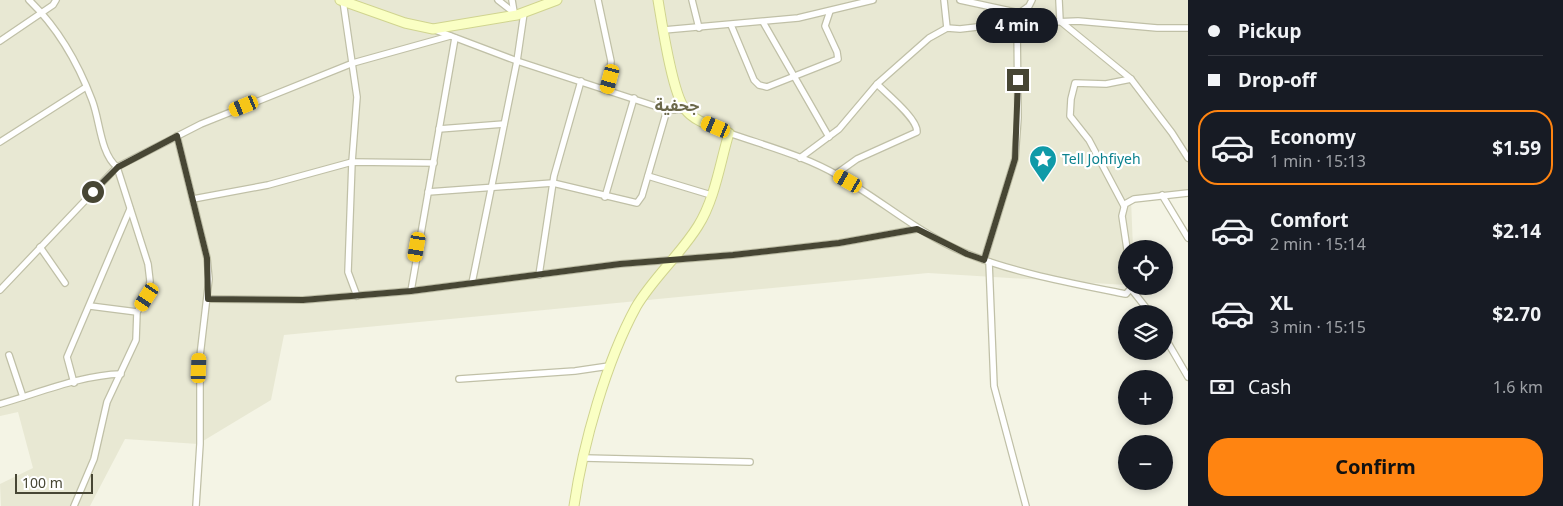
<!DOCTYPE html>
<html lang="en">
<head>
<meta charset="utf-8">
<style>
  :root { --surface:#171b24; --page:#20242c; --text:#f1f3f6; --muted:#9ea1a6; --line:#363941; --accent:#ff8411 }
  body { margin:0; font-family:"Noto Sans","Noto Sans Arabic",sans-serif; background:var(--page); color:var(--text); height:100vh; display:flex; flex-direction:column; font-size:19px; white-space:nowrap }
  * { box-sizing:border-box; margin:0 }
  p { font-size:16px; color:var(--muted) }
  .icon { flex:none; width:28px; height:28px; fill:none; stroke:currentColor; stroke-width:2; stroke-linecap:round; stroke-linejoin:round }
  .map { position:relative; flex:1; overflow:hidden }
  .panel { display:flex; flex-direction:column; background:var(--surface); width:375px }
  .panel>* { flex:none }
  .top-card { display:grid; align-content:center; height:110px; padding:0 20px; background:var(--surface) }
  .fabs { position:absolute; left:1118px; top:240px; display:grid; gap:10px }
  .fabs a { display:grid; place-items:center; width:55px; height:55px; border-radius:50%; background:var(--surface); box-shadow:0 2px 8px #0003; font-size:25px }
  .scale { position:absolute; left:15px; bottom:12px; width:78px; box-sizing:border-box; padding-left:5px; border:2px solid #474634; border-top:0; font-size:14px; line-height:18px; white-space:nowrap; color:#474634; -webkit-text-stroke:4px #fff; paint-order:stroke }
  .end { position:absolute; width:22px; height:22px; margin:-11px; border:6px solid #474634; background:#fff; box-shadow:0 0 0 2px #fff }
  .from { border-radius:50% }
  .bubble { position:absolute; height:35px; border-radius:18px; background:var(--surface); box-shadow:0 2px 8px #0003; font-size:16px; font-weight:700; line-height:35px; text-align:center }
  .car { position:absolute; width:15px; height:30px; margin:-15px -8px; border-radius:6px; box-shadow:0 0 4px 1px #0007; background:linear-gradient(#f5c518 24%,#345 0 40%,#f5c518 0 76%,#345 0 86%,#f5c518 0) }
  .top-card b { display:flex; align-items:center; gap:18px; height:48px; font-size:19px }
  .top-card b+b { border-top:1px solid var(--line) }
  .top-card i { width:12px; height:12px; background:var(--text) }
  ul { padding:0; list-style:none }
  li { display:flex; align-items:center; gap:15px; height:75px; margin:0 10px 8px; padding:0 10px; border:2px solid transparent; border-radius:20px }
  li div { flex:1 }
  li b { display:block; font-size:19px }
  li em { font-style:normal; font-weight:700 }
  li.on { border-color:var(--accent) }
  li>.icon { width:45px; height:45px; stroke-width:1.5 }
  .pay { display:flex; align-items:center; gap:12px; height:55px; padding:0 20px; font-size:19px }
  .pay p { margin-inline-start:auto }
  .cta { display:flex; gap:10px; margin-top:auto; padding:10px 20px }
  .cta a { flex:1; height:58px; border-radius:20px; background:var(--accent); color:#111; font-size:20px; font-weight:700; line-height:58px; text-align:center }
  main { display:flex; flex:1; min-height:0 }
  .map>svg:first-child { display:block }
  .residential { fill:#e8e8d3 }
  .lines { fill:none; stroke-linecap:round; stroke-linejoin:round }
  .street-casing { stroke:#c0c0a7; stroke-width:8 }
  .secondary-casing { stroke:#d0d48f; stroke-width:11 }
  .street { stroke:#fff; stroke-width:5.5 }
  .secondary { stroke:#faffc4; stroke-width:9 }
  .route { stroke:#474634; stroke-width:6 }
  .labels { text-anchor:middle; stroke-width:4.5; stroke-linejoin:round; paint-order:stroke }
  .culture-label { font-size:14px; fill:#0d838f; stroke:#fff; text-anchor:start }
  .quarter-label { font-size:16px; font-weight:bold; fill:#6b684a; stroke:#fff }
</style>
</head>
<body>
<main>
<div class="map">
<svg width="1188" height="506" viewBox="0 0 1188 506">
  <rect width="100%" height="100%" fill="#f4f4e5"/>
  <polygon class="residential" points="0,0 1188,0 1188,195 1131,199 1133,249 1126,249 1126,285 928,273 284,335 271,400 198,444 125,439 90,506 1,506 0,484 33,468 18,412 0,416"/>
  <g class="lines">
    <g class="street-casing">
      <g id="street">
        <path d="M 29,0 C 57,27 78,63 92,100 C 100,120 100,153 117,167 L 148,264 L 150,281 L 147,297 L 137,312 L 136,340 L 107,402 L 94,459 L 74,506"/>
        <polyline points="498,0 517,15"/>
        <polyline points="512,0 514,12"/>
        <polyline points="598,0 611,61 608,90"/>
        <polyline points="692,0 699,28"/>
        <polyline points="944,0 947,28"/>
        <polyline points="960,0 1020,13"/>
        <polyline points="1059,0 1060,21 1131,79 1172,133 1188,158"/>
        <polyline points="343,1 357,97 352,162 348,272 357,296"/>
        <polyline points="763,22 829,137"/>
        <polyline points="1004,24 1029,6 1032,0"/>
        <polyline points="731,25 754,80 759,85 767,87 838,59 837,52 825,26 830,11"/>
        <polyline points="435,30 517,61 667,110 685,110"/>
        <polyline points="664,30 798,18 873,0"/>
        <polyline points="0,41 53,5 56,0"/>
        <polyline points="439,129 504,124"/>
        <path d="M 729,133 C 766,146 805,156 839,176 C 883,201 920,235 968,254 C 1015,273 1075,284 1126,294 L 1133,286"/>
        <polyline points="177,136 207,258 209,279 200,356 200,444 196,506"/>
        <polyline points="0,142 86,87"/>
        <polyline points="800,158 839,129 877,84 929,38 947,28 960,29 1003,24 1078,21 1157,28 1188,28"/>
        <path d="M 836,174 L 857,159 L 917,132 C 918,119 887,94 877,84"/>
        <polyline points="648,176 711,195"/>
        <polyline points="428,192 553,183 637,203 642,196 667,110"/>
        <polyline points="1162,195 1188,238"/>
        <polyline points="605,197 634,98"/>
        <polyline points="193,199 268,185 352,162 434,163"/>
        <polyline points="1124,206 1089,140 1070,116 1071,99 1075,83 1106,84 1131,79"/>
        <polyline points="40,247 65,283"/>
        <polyline points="1127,249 1122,216 1125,204 1134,199 1188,193"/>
        <polyline points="984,260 1015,159 1018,118 1017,23"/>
        <polyline points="989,262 994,386 1026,506"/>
        <polyline points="539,275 554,176 581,81"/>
        <polyline points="472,283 517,61 524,13"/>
        <polyline points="0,290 117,167 201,124 353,63 450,36"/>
        <polyline points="1132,290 1151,314"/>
        <polyline points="411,291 455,38"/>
        <polyline points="208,299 303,300 411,291 620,264 733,255 839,243 917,229"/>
        <polyline points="90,306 137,312"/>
        <polyline points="1164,336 1188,377"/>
        <polyline points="9,355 23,397"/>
        <polyline points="459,379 575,371 609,366"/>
        <polyline points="74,383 67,357 130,209"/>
        <path d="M 0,404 C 39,393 81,375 121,374"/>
        <polyline points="584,458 750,462"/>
      </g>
    </g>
    <g class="secondary-casing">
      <g id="secondary">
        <polyline points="340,0 405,23 433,29 517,15 557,0"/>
        <path d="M 574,506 C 583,444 606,362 636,307 C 653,278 680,255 698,226 C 715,199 720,163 729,133 C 716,127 694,122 685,109 C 672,93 662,23 658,0"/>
      </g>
    </g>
    <use href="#street" class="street"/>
    <use href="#secondary" class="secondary"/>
  </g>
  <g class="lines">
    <polyline class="route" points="93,192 118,167 177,136 207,258 208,299 303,300 411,291 620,264 733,255 839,243 917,229 967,254 984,260 1015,159 1018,80"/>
  </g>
  <defs>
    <g id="sight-pin" transform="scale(1.4375)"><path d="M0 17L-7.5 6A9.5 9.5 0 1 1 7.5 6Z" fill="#0f9aa8" stroke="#fff"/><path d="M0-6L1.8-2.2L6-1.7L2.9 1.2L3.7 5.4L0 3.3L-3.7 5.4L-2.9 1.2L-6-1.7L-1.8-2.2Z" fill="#fff"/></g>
  </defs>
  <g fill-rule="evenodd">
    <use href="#sight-pin" x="1043" y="159"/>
  </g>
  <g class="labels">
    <g class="culture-label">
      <text x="1062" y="164">Tell Johfiyeh</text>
    </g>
    <g class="quarter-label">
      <text x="677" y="111">جحفية</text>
    </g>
  </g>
</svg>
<div class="fabs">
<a><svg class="icon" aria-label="locate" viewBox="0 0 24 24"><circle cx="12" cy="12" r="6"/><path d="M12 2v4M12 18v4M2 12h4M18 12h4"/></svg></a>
<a><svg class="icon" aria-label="layers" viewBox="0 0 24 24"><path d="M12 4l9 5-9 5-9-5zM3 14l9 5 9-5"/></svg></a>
<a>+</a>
<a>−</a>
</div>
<div class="scale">100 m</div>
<i class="end from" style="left:93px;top:192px"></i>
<i class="end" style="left:1018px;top:80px"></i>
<div class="bubble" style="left:976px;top:8px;width:82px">4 min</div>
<i class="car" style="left:610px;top:79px;rotate:195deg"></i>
<i class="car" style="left:244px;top:106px;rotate:248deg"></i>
<i class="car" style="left:716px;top:127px;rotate:293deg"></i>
<i class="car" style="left:848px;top:181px;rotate:300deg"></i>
<i class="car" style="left:417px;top:247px;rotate:190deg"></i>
<i class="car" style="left:147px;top:297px;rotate:213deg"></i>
<i class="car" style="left:199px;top:368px;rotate:2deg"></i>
</div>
<section class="panel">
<div class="top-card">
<b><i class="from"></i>Pickup</b>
<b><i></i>Drop-off</b>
</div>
<ul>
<li class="on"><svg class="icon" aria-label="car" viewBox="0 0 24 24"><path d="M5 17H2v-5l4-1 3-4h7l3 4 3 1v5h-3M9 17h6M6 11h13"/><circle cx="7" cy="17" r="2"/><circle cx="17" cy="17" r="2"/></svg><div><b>Economy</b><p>1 min · 15:13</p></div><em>$1.59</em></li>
<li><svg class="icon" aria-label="car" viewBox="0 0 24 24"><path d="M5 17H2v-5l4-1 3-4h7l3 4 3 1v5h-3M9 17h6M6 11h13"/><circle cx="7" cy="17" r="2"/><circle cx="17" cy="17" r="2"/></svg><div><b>Comfort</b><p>2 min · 15:14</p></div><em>$2.14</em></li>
<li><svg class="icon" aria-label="car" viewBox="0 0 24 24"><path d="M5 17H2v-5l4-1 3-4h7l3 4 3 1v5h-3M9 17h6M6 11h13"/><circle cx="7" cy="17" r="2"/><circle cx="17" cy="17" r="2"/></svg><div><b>XL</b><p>3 min · 15:15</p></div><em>$2.70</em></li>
</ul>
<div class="pay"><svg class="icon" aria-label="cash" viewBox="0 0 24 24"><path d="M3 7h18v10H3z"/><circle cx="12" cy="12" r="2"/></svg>Cash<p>1.6 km</p></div>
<div class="cta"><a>Confirm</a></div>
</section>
</main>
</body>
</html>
